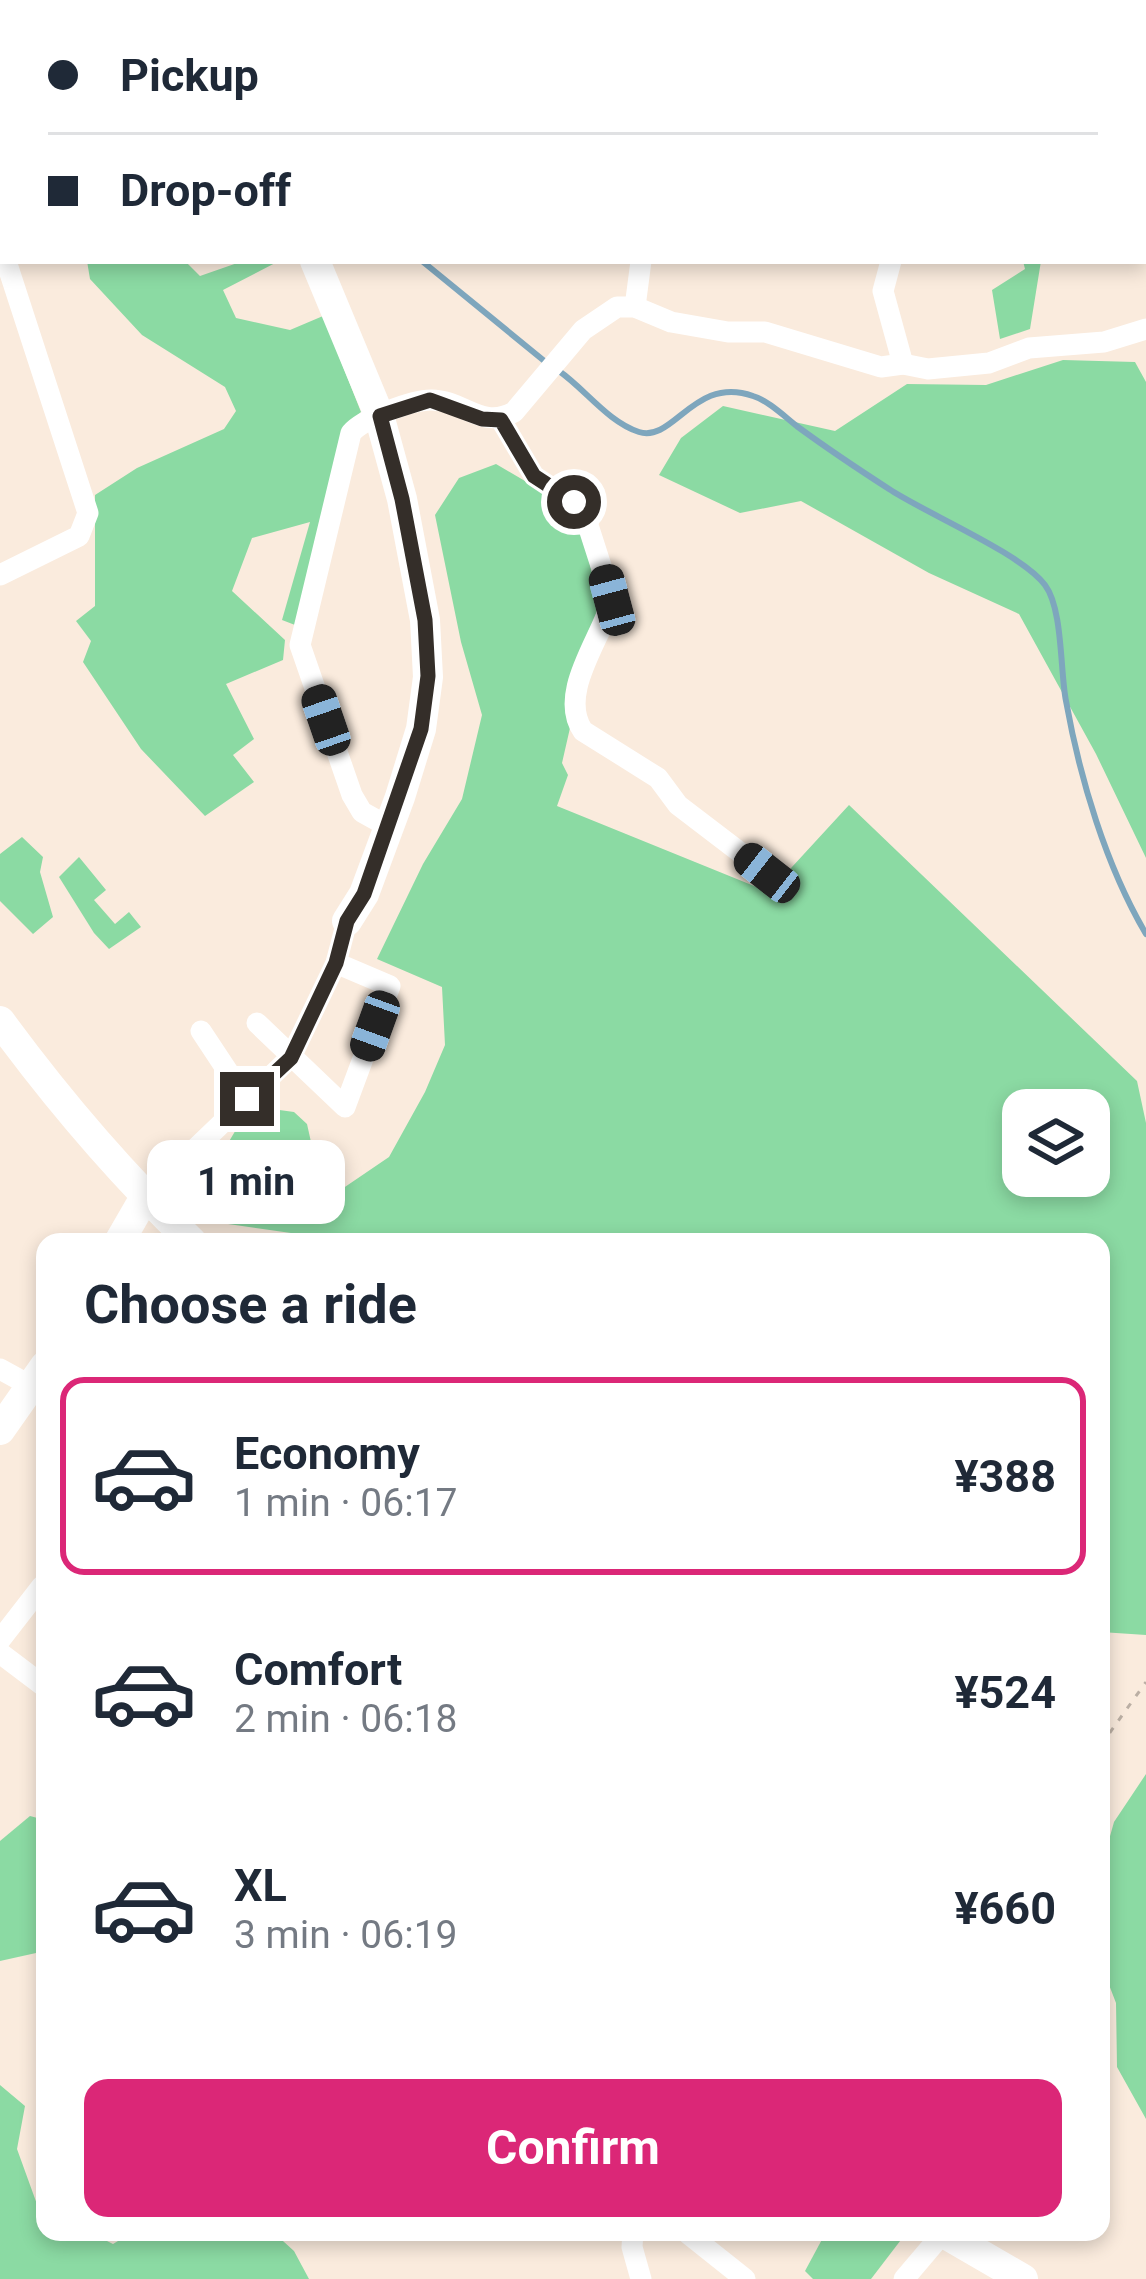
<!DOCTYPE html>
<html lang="en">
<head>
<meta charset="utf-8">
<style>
  :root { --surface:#fff; --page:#f2f2f3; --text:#1f2937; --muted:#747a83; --line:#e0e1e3; --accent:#db2777 }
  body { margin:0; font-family:Roboto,sans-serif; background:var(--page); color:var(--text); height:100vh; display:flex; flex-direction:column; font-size:45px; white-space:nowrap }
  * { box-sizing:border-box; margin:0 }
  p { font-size:39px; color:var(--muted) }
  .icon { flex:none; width:66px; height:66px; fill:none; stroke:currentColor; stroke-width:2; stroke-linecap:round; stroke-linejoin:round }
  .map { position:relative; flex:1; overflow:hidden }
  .panel { position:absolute; left:36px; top:1233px; width:1074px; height:1008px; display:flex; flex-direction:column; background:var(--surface); border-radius:24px; box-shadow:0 6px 18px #0003 }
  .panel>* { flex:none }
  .hud { position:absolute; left:0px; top:0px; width:1146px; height:264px; box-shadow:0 6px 18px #0003; display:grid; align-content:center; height:264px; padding:0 48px; background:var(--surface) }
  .buttons { position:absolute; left:1002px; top:1089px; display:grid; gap:24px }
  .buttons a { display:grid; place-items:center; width:108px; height:108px; border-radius:24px; background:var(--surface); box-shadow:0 6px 18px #0003; font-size:60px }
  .end { position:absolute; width:54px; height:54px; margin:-27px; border:15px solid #342e29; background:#fff; box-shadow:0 0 0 6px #fff }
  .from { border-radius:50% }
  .bubble { position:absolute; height:84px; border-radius:24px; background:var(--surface); box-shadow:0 6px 18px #0003; font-size:39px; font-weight:700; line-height:84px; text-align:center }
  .car { position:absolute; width:36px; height:72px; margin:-36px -18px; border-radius:15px; box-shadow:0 0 9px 3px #0007; background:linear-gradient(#222 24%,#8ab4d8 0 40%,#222 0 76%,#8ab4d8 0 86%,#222 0) }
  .hud b { display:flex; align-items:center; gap:42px; height:114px; font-size:45px }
  .hud b+b { border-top:3px solid var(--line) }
  .hud i { width:30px; height:30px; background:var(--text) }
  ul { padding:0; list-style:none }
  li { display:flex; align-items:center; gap:36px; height:198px; margin:0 24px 18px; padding:0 24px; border:6px solid transparent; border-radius:24px }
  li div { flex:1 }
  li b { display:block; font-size:45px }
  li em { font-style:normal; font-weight:700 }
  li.selected { border-color:var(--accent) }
  li>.icon { width:108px; height:108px; stroke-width:1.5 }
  h2 { padding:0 48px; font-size:54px; line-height:144px }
  .action { display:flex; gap:24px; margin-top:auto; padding:24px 48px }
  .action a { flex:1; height:138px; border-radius:24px; background:var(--accent); color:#fff; font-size:48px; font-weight:700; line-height:138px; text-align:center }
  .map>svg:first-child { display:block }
  .green { fill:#8bdaa3; fill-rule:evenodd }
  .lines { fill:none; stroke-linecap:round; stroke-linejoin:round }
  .stream { stroke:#7ea6bd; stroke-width:6 }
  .path { stroke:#bbafa4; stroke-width:3; stroke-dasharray:6 9; stroke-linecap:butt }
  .street { stroke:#fff; stroke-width:21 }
  .secondary { stroke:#fff; stroke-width:30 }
  .route { stroke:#342e29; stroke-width:15 }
</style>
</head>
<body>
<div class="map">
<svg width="1146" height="2279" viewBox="0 0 1146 2279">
  <rect width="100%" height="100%" fill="#faebdd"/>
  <g class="green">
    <polygon points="87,261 185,261 200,276 243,261 279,261 223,290 236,318 290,330 323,316 361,412 346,427 295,625 282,620 310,522 252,538 232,591 285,640 283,660 226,684 254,739 233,755 254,782 205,816 141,749 83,662 91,641 76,621 95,606 95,495 137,468 224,429 236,411 225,387 142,335 90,279"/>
    <polygon points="1023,261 1041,261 1030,329 1000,339 992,290 1025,269"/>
    <polygon points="1063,360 1135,362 1146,382 1146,858 1096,754 1019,614 929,573 801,501 740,513 659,475 681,438 723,406 835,431 907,384 986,385"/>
    <path d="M 496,464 L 542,491 L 580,524 L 599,601 L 562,763 L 568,775 L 557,806 L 769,892 L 849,805 L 1137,1081 L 1146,1123 L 1146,1635 L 1101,1632 L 1101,1242 L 329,1242 L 319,1237 L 207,1221 L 189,1209 L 250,1106 L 294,1112 L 307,1124 L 317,1169 L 339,1191 L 389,1157 L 425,1092 L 445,1045 L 442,987 L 377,959 L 423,864 L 462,799 L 482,715 L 461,642 L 435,515 L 459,478 ZM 1023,1110 L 1089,1110 L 1089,1176 L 1023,1176 Z"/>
    <polygon points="22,837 43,857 40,872 53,917 33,934 0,901 0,854"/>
    <polygon points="79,857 106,890 94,900 115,924 129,912 141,927 109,949 94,933 59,877"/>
    <polygon points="1146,1774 1146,2119 1117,2067 1116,2003 1101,1964 1101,1868 1114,1822"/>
    <polygon points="30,1816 45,1820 45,1951 0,1961 0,1841"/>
    <polygon points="0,2085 25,2106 17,2149 38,2207 45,2211 45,2232 89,2232 113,2244 133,2232 273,2232 294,2251 309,2279 0,2279"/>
    <polygon points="826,2232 907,2232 871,2279 813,2279 805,2271"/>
  </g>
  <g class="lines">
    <g class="stream">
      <polyline points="279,3 280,0"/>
      <polyline points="422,261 548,364"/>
      <path d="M 559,371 C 585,389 608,422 639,432 C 674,443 694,375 753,396 C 769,401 785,417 798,427 C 828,449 858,469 889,489 C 927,514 1021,553 1045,585 C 1063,609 1060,671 1066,701 C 1080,779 1106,866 1146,934"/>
    </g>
    <polyline class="path" points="1101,1745 1146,1682"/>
    <g class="street">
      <polyline points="375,0 377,3"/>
      <polyline points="758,0 760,3"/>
      <polyline points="891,261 883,291 903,364"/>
      <polyline points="635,307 641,261"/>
      <path d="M 501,420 L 534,476 L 573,502 L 585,516 L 612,600 C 602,638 557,693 583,731 L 658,778 L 678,805 L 767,873"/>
      <polyline points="0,575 79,536 88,513 6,261"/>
      <path d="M 389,827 L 362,812 L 352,795 L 300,645 L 351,433 C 363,419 411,400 431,400 C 464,400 481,430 514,412 L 583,330 L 617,307 L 635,307 L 671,322 L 728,332 L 765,332 L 881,367 L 903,364 L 928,369 L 989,363 L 1029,348 L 1104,342 L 1146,329"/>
      <polyline points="257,1023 345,1107 390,986 336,963"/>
      <polyline points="201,1031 246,1099"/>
      <polyline points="145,1197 291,1057 336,963 347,921"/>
      <polyline points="0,1369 31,1386"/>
      <polyline points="0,1640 42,1586"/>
      <polyline points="0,1653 45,1687"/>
      <polyline points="633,2232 632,2247 641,2279"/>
      <polyline points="686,2232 745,2279"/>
      <polyline points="904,2279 943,2233"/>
    </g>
    <g class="secondary">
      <polyline points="253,0 253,3"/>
      <polyline points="315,261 379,415 402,499 425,620 428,677 421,729 400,797 364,894 347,921"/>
      <path d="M 0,1021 C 58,1100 121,1174 192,1242"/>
      <polyline points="119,1242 145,1197"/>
      <polyline points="0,1430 45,1366"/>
      <polyline points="942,2232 1023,2279"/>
    </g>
  </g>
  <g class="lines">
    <polyline class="route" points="247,1099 291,1058 336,963 347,921 364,894 421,729 428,676 425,620 402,499 380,416 430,400 482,419 501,420 534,476 574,502"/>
  </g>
</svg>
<div class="buttons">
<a><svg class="icon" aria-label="layers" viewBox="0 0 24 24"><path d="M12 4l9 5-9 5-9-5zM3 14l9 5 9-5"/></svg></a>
</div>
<i class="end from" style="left:574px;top:502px"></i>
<i class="end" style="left:247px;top:1099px"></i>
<div class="bubble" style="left:147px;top:1140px;width:198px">1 min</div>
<i class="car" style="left:612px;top:600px;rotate:345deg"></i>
<i class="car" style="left:326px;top:720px;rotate:341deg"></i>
<i class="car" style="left:767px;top:873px;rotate:308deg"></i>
<i class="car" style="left:375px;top:1026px;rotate:200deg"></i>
<div class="hud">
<b><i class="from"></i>Pickup</b>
<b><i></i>Drop-off</b>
</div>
<section class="panel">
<h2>Choose a ride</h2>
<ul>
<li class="selected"><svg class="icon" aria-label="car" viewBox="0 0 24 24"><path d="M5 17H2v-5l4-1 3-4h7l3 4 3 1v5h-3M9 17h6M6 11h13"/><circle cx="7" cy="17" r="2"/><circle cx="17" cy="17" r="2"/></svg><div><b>Economy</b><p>1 min · 06:17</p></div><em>¥388</em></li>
<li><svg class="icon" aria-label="car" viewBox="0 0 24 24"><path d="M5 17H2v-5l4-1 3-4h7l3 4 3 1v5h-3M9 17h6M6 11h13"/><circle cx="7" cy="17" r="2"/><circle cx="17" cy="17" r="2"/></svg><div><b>Comfort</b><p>2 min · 06:18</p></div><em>¥524</em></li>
<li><svg class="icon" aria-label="car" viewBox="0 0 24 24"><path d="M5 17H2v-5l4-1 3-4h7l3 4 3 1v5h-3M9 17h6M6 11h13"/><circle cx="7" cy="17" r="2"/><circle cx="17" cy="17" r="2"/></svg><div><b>XL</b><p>3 min · 06:19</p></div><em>¥660</em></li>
</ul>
<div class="action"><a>Confirm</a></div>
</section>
</div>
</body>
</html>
